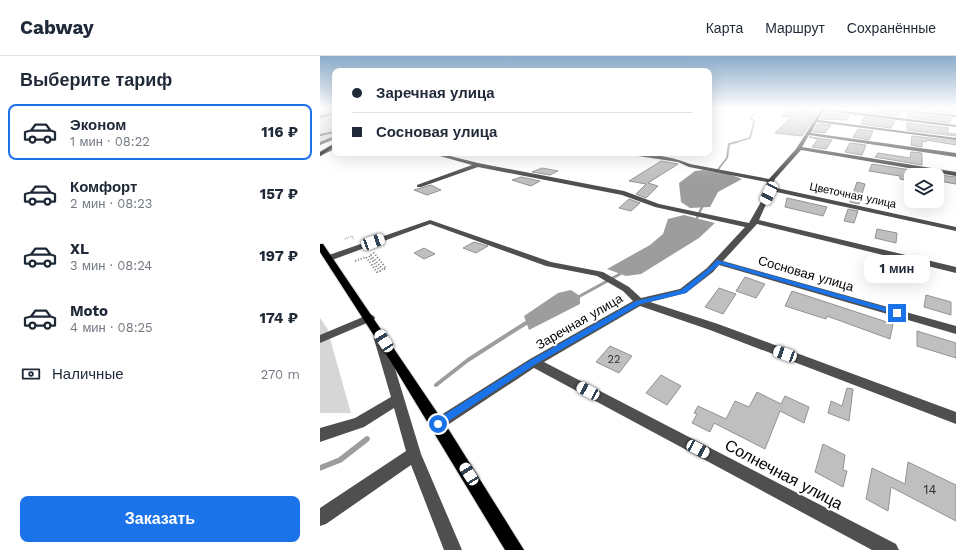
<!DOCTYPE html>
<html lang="ru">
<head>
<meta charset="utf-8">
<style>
  :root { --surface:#fff; --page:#f2f2f3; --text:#1f2937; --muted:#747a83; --line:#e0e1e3; --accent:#1a73e8 }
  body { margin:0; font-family:"Work Sans",sans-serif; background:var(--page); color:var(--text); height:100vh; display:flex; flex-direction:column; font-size:15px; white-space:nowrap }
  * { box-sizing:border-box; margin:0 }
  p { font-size:13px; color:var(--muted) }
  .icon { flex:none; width:22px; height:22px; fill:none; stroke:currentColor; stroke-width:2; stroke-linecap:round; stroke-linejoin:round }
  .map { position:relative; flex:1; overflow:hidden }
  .side { display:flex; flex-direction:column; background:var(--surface); width:320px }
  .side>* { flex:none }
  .top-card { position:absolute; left:12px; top:12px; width:380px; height:88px; border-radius:8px; box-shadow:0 4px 16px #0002; display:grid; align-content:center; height:88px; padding:0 20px; background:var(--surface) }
  .tools { position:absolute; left:584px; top:112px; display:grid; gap:8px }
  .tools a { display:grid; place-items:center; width:40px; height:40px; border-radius:8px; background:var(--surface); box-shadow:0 4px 16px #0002; font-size:20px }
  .end { position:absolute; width:18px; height:18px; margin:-9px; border:5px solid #1a73e8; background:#fff; box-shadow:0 0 0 2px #fff }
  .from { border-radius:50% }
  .bubble { position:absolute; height:28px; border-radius:8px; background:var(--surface); box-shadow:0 4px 16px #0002; font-size:13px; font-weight:700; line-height:28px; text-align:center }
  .car { position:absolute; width:12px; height:24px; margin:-12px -6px; border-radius:5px; box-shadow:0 0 3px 1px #0007; background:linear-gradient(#fff 24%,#345 0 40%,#fff 0 76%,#345 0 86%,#fff 0) }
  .top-card b { display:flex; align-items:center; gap:14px; height:38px; font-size:15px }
  .top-card b+b { border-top:1px solid var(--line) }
  .top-card i { width:10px; height:10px; background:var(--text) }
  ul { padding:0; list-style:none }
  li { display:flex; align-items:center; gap:12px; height:56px; margin:0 8px 6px; padding:0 12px; border:2px solid transparent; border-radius:8px }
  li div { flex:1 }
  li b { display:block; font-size:15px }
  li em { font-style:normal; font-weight:700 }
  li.on { border-color:var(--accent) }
  li>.icon { width:36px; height:36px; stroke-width:1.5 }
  h2 { padding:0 20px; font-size:18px; line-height:48px }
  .pay { display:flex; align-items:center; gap:10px; height:44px; padding:0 20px; font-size:15px }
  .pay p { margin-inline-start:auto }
  .action { display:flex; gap:8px; margin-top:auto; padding:8px 20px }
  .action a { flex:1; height:46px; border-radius:8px; background:var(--accent); color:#fff; font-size:16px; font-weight:700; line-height:46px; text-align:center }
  header { display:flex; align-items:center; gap:24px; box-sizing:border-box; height:56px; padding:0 20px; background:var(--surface); border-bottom:1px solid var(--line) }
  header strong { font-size:19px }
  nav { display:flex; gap:22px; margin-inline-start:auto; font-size:14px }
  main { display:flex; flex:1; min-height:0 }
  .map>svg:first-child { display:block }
  .green { fill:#d6d6d6 }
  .water { fill:#9d9d9d }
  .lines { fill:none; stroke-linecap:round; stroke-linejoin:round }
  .stream-far5 { stroke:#9d9d9d; stroke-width:1.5 }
  .stream-far4 { stroke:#9d9d9d; stroke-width:2 }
  .stream-far3 { stroke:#9d9d9d; stroke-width:2.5 }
  .stream-far2 { stroke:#9d9d9d; stroke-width:3 }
  .stream-far1 { stroke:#9d9d9d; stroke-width:4 }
  .stream { stroke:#9d9d9d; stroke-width:5.5 }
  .building { fill:#bfbfbf; stroke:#939393 }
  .major-casing { stroke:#dbdbdb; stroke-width:2 }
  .path-far1 { stroke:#717171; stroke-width:1.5; stroke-dasharray:0.5 1.5; stroke-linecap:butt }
  .path { stroke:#717171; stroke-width:2; stroke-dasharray:1 2; stroke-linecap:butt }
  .minor { fill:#4f4f4f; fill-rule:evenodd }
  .major { fill:#000; fill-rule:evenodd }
  .route { fill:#1a73e8 }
  .labels { text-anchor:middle; stroke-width:4; stroke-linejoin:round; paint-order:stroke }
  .far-street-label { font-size:11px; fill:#000; stroke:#fff }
  .number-label { font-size:11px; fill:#303030 }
  .street-label { font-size:13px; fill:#000; stroke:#fff }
  .near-number-label { font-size:13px; fill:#303030 }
  .near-street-label { font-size:16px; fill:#000; stroke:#fff }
</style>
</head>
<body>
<header>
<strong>Cabway</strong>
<nav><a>Карта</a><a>Маршрут</a><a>Сохранённые</a></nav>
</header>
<main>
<section class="side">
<h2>Выберите тариф</h2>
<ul>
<li class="on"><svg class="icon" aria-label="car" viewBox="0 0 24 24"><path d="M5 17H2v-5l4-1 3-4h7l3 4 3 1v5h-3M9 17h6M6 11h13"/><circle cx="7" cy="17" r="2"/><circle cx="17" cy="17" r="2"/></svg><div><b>Эконом</b><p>1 мин · 08:22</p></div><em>116 ₽</em></li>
<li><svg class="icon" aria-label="car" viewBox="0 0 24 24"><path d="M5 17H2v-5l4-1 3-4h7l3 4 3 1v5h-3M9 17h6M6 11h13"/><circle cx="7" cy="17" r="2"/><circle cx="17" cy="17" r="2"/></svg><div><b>Комфорт</b><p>2 мин · 08:23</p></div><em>157 ₽</em></li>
<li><svg class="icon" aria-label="car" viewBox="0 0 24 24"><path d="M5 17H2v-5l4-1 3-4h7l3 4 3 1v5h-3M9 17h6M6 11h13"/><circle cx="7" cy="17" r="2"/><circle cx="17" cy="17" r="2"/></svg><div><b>XL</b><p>3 мин · 08:24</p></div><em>197 ₽</em></li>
<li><svg class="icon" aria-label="car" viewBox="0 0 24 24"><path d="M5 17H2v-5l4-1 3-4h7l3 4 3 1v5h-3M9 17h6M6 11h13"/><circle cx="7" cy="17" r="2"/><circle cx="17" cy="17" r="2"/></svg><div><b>Moto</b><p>4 мин · 08:25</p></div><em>174 ₽</em></li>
</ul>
<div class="pay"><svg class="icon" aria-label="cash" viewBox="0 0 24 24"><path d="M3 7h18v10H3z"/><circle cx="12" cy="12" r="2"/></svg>Наличные<p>270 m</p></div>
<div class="action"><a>Заказать</a></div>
</section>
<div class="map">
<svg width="636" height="494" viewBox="0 0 636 494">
  <rect width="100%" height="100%" fill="#fff"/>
  <g class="green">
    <polygon points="0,52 15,52 15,82 0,90"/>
    <polygon points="0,262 7,272 31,357 0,357"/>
  </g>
  <g class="water">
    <polygon points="383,114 409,118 422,123 398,136 390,151 370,152 361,146 359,127 375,115"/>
    <polygon points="364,159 395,167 379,182 321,218 306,220 287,213 330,189 343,178 348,163"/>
    <polygon points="251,234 260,240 260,248 209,274 204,260 238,237"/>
  </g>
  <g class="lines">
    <polyline class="stream-far5" points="413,87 430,82 434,66 431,61 436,57 435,54 441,52"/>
    <polyline class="stream-far4" points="396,116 407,102 409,88 417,86"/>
    <polyline class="stream-far3" points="377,162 382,151"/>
    <polyline class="stream-far2" points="260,240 300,218"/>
    <polyline class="stream-far1" points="116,329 148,304 206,267"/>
    <polyline class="stream" points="0,412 20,404 47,383"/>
  </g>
  <g class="building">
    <polygon points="469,52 483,52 481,54 498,56 482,80 455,77 471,61 461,60"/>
    <polygon points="587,52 634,52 632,57"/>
    <polygon points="560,53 563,54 579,56 577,60 547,56 549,54 558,55"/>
    <polygon points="505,57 530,60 526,64 501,63"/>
    <polygon points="587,57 631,62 630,67 587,61"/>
    <polygon points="544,61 575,65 571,72 541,68"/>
    <polygon points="587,67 629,72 627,77 636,78 636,80 587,74"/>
    <polygon points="498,68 511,69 505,77 493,76"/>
    <polygon points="538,73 553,75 549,84 533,81"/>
    <polygon points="592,80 636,85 636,89 606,84 606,86 602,85 602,91 591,89"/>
    <polygon points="489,81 490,81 512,84 506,93 492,91 498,83"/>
    <polygon points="530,87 546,89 542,99 525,96"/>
    <polygon points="591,96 602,97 602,109 555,101 558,97 590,102"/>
    <polygon points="341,105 358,108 328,127 338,130 326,142 316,138 326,128 309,125"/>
    <polygon points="552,108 591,114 591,125 580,123 580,120 549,115"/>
    <polygon points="222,112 238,115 230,119 212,116"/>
    <polygon points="620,119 636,121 636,128 619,125"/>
    <polygon points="201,121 220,125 211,130 192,124"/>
    <polygon points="537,126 545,128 539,148 530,146"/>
    <polygon points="111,129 121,134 107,139 94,134"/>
    <polygon points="467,142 507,151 503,160 465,151"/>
    <polygon points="309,143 320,147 311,155 299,152"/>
    <polygon points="528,153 538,155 534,167 524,165"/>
    <polygon points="557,173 577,177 576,187 555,182"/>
    <polygon points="154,186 168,190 156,197 143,192"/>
    <polygon points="104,192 115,198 104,203 94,197"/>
    <polygon points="425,221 445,228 436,242 416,235"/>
    <polygon points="399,232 416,238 403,258 385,251"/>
    <polygon points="472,235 573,268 570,283 507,260 506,263 465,250"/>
    <polygon points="606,239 631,246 631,259 604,251"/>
    <polygon points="597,275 636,287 636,302 597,290"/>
    <polygon points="290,290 312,300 299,317 276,306"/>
    <polygon points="341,319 361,330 347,349 326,337"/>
    <polygon points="527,332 533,333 529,365 508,357 511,345 522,350"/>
    <polygon points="437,336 461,348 465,340 489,351 484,367 460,355 445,393 394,367 390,376 372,367 377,358 374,357 378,350 406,363 415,345 429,351"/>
    <polygon points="503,388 525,399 523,414 527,415 523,431 495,416"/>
    <polygon points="588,406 636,429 636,465 571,431 568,455 546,443 552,412 585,428"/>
  </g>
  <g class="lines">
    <g class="major-casing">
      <g id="major">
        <polygon points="15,87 15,90 0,100 0,96"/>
        <polygon points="0,188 3,188 129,374 204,494 185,494 71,306 0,196"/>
      </g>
    </g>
    <polyline class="path-far1" points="25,183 32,180 34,184"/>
    <polyline class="path" points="35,205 46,201 57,216 60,215 49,200 51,199 63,214 66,212 53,196"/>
    <g class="minor">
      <path d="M 502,52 L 636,69 L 636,71 L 504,55 L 498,64 L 636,82 L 636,84 L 497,66 L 491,77 L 636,97 L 636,101 L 489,79 L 482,91 L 636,116 L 636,120 L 481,94 L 455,123 L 452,131 L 636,171 L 636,175 L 452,135 L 439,164 L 636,211 L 636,217 L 437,168 L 403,205 L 636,270 L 636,278 L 399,209 L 393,216 L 366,237 L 330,246 L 398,268 L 636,356 L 636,368 L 390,274 L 320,250 L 224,306 L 576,488 L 579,494 L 552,494 L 214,312 L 123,372 L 118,374 L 113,372 L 111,368 L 113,364 L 210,303 L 313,245 L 303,235 L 277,220 L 226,210 L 110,168 L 12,204 L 9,205 L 5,202 L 6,200 L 110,164 L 231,206 L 283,216 L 309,231 L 321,242 L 360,233 L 387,212 L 425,171 L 335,151 L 302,139 L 158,111 L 101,131 L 97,131 L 97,129 L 152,109 L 109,97 L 118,97 L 158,107 L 304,135 L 339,148 L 429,167 L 446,137 L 447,126 L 369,111 L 358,106 L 298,97 C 322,97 349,99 370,108 L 449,123 L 476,93 Z"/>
      <polygon points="561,52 636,59 636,61 563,53"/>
      <polygon points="15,56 15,58 0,62 0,60"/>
      <polygon points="15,75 15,77 0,80 0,78"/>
      <polygon points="12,81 15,81 15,83 0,89 0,86"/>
      <polygon points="389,88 392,88 392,89 389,90"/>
      <polygon points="15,90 15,93 0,100 0,96"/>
      <polygon points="50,258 54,260 55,262 54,264 0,287 0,279"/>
      <polygon points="60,279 64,280 66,283 101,398 142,494 124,494 91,409 6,468 0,470 0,452 86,395 74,352 44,371 0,386 0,372 35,362 71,341 54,283 56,280"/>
    </g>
    <use href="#major" class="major"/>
  </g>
  <linearGradient id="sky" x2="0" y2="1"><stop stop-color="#8aabca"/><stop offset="0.43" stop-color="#fff"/><stop offset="1" stop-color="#fff" stop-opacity="0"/></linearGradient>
  <rect width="636" height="121" fill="url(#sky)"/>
  <polygon class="route" points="397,204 579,255 580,257 577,259 400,208 366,237 321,248 216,308 121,370 114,370 113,368 114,365 211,304 316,245 361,234 388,213"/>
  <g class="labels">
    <g class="far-street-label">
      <text transform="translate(533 139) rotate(12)" y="4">Цветочная улица</text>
    </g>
    <g class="number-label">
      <text x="294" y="307">22</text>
    </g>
    <g class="street-label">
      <text transform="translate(486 217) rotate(16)" y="5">Сосновая улица</text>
      <text transform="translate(259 265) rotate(-30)" y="5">Заречная улица</text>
    </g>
    <g class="near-number-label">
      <text x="610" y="438">14</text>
    </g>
    <g class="near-street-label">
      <text transform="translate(464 418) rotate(28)" y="6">Солнечная улица</text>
    </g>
  </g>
</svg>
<div class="tools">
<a><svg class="icon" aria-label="layers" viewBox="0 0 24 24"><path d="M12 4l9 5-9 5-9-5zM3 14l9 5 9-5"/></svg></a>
</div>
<i class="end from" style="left:118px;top:368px"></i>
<i class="end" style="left:577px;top:257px"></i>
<div class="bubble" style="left:544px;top:199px;width:66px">1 мин</div>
<i class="car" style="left:449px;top:137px;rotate:206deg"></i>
<i class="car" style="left:53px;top:186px;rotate:70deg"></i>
<i class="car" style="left:64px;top:285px;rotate:327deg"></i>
<i class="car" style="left:465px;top:298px;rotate:290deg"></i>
<i class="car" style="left:268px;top:335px;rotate:298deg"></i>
<i class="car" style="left:378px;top:393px;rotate:118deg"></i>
<i class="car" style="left:149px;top:418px;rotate:328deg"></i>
<div class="top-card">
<b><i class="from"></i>Заречная улица</b>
<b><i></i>Сосновая улица</b>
</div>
</div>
</main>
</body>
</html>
